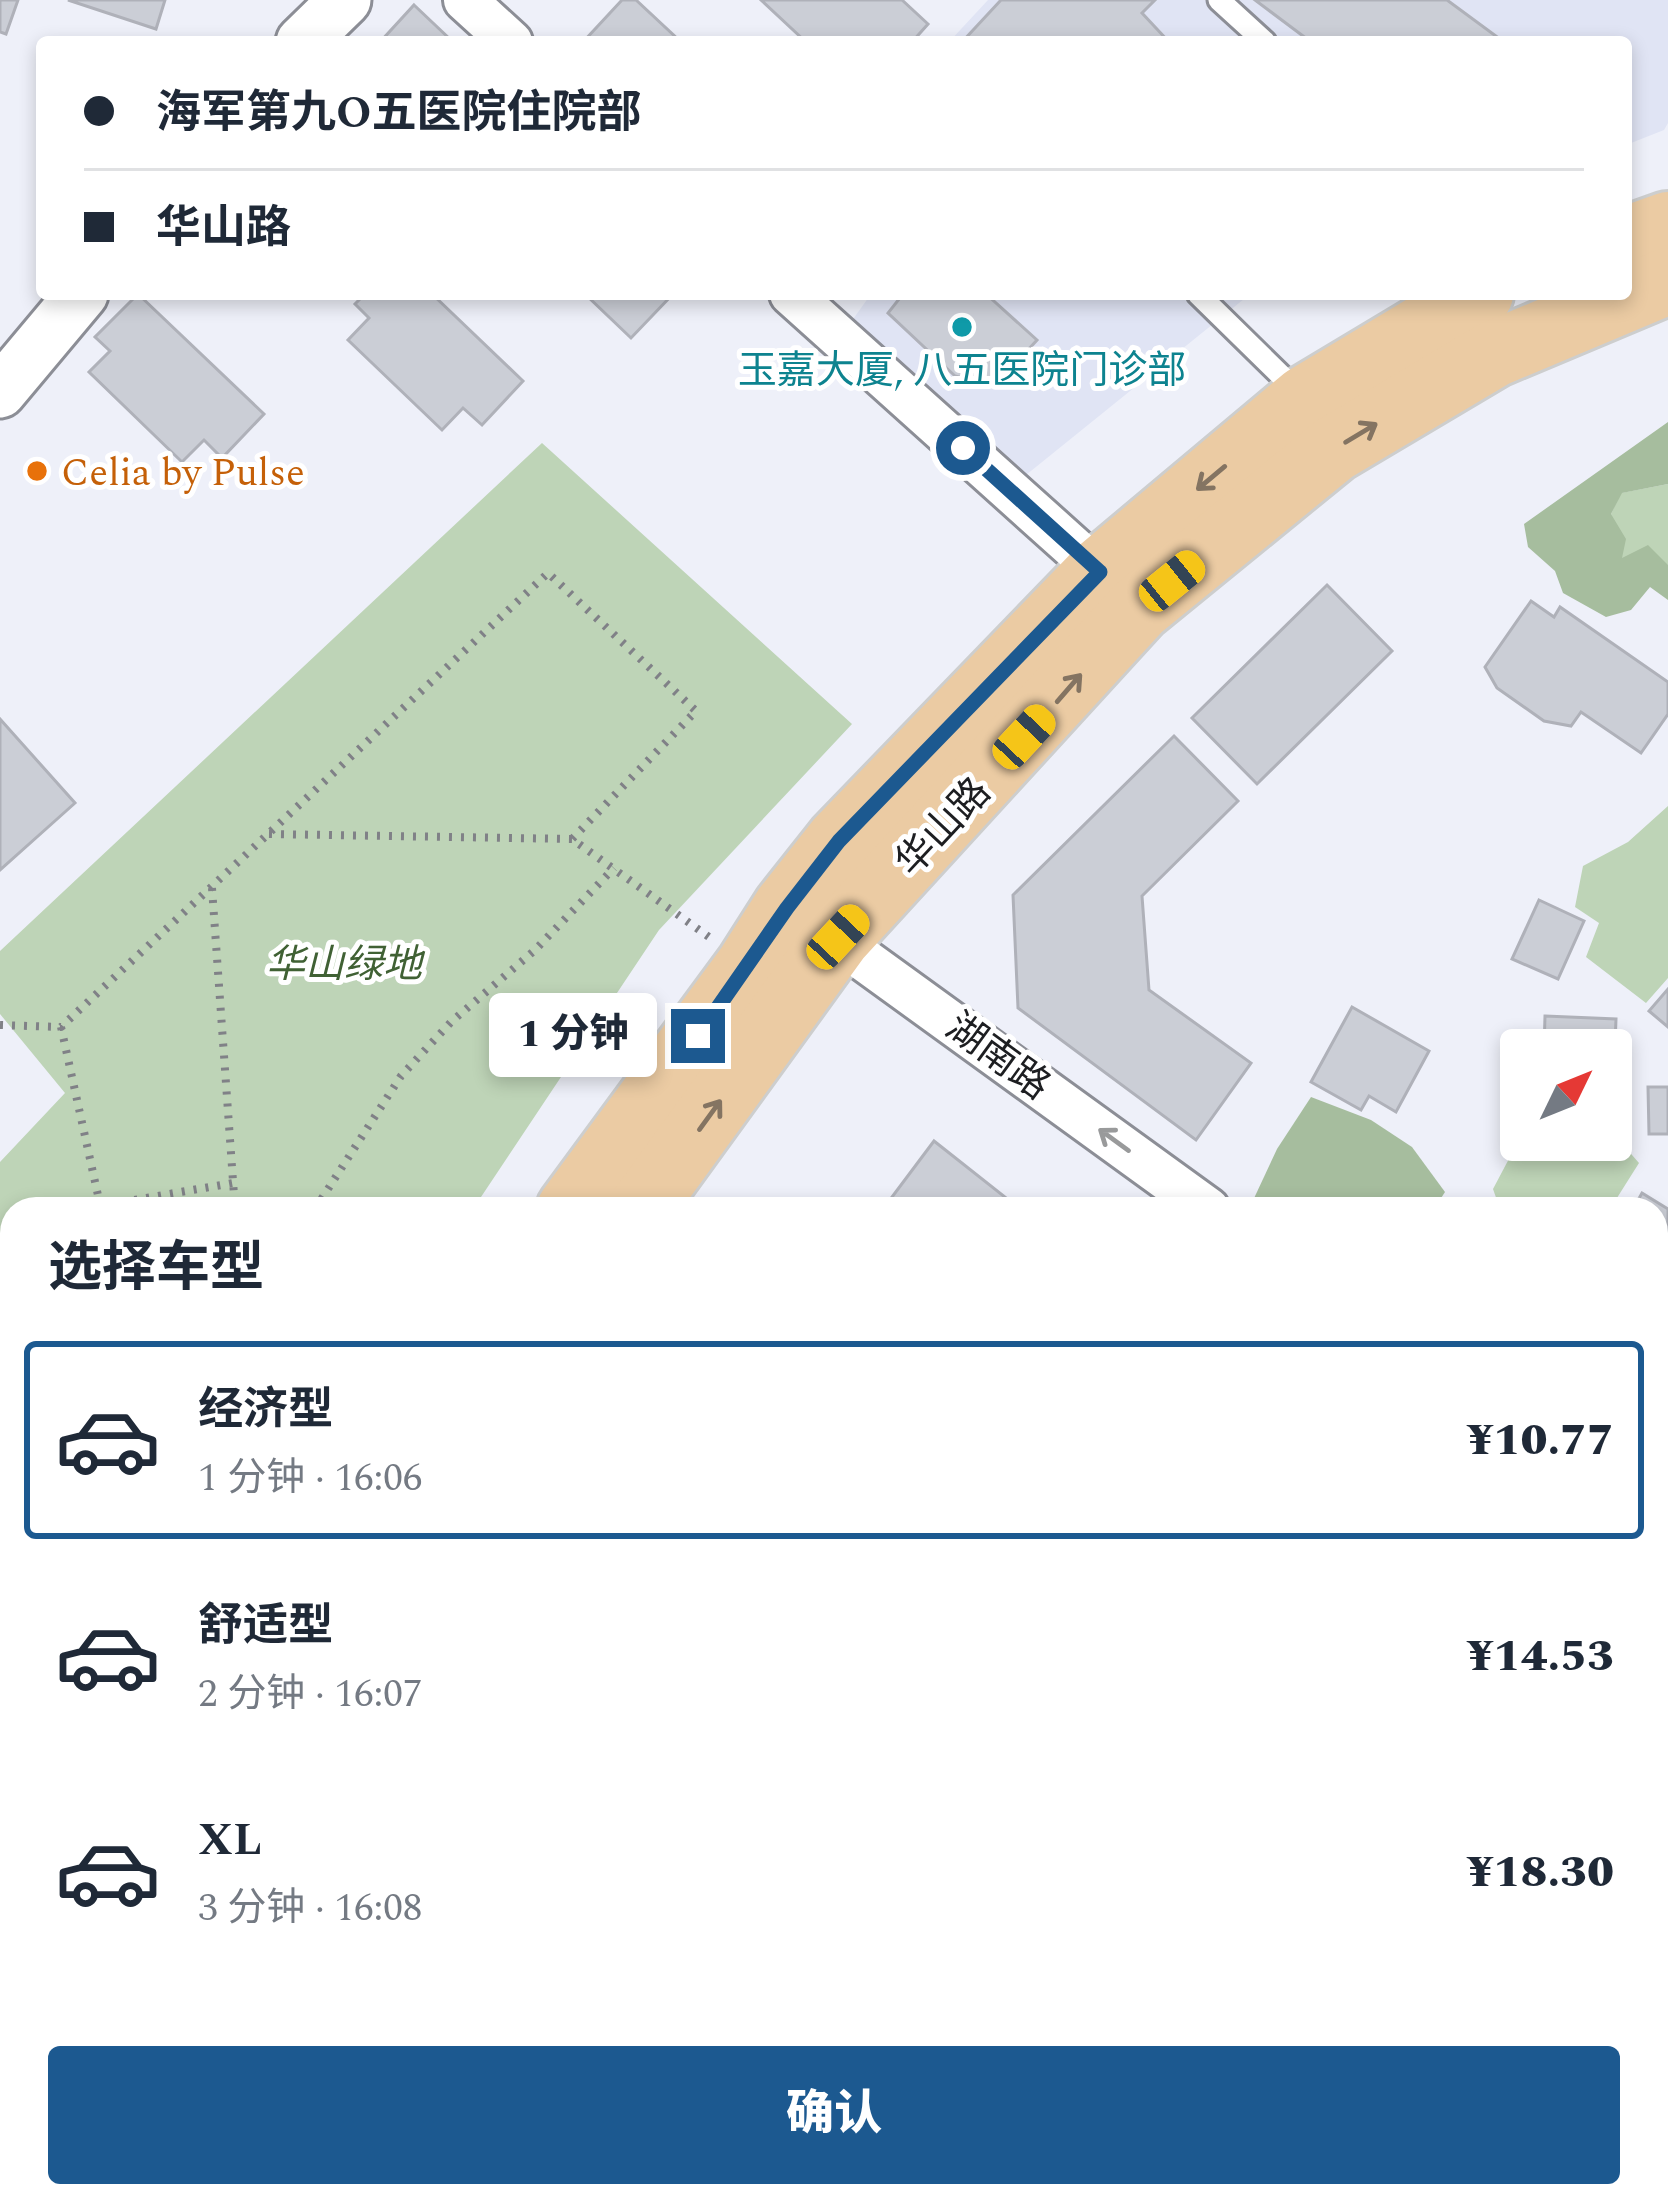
<!DOCTYPE html>
<html lang="zh">
<head>
<meta charset="utf-8">
<style>
  :root { --surface:#fff; --page:#f6f6f7; --text:#1f2937; --muted:#747a83; --line:#e0e1e3; --accent:#1c5990 }
  body { margin:0; font-family:Spectral,"Noto Sans SC",serif; background:var(--page); color:var(--text); height:100vh; display:flex; flex-direction:column; font-size:45px; white-space:nowrap }
  * { box-sizing:border-box; margin:0 }
  p { font-size:39px; color:var(--muted) }
  .icon { flex:none; width:66px; height:66px; fill:none; stroke:currentColor; stroke-width:2; stroke-linecap:round; stroke-linejoin:round }
  .map { position:relative; flex:1; overflow:hidden }
  .panel { position:absolute; left:0px; top:1197px; width:1668px; height:1011px; display:flex; flex-direction:column; background:var(--surface); border-radius:36px 36px 0 0; box-shadow:0 6px 18px #0003 }
  .panel>* { flex:none }
  .top-card { position:absolute; left:36px; top:36px; width:1596px; height:264px; border-radius:12px; box-shadow:0 6px 18px #0003; display:grid; align-content:center; height:264px; padding:0 48px; background:var(--surface) }
  .needle { width:78px; rotate:47deg }
  .fabs { position:absolute; left:1500px; top:1029px; display:grid; gap:24px }
  .fabs a { display:grid; place-items:center; width:132px; height:132px; border-radius:12px; background:var(--surface); box-shadow:0 6px 18px #0003; font-size:60px }
  .end { position:absolute; width:54px; height:54px; margin:-27px; border:15px solid #1c5990; background:#fff; box-shadow:0 0 0 6px #fff }
  .from { border-radius:50% }
  .bubble { position:absolute; height:84px; border-radius:12px; background:var(--surface); box-shadow:0 6px 18px #0003; font-size:39px; font-weight:800; line-height:84px; text-align:center }
  .car { position:absolute; width:36px; height:72px; margin:-36px -18px; border-radius:15px; box-shadow:0 0 9px 3px #0007; background:linear-gradient(#f5c518 24%,#345 0 40%,#f5c518 0 76%,#345 0 86%,#f5c518 0) }
  .top-card b { display:flex; align-items:center; gap:42px; height:114px; font-size:45px }
  .top-card b+b { border-top:3px solid var(--line) }
  .top-card i { width:30px; height:30px; background:var(--text) }
  ul { padding:0; list-style:none }
  li { display:flex; align-items:center; gap:36px; height:198px; margin:0 24px 18px; padding:0 24px; border:6px solid transparent; border-radius:12px }
  li div { flex:1 }
  li b { display:block; font-size:45px }
  li em { font-style:normal; font-weight:800 }
  li.active { border-color:var(--accent) }
  li>.icon { width:108px; height:108px; stroke-width:1.5 }
  h2 { padding:0 48px; font-size:54px; line-height:144px }
  .primary-button { display:flex; gap:24px; margin-top:auto; padding:24px 48px }
  .primary-button a { flex:1; height:138px; border-radius:12px; background:var(--accent); color:#fff; font-size:48px; font-weight:800; line-height:138px; text-align:center }
  .map>svg:first-child { display:block }
  .built { fill:#e0e4f4 }
  .green { fill:#bed4b7 }
  .forest { fill:#a6bd9e }
  .building { fill:#cbced6; stroke:#afb1b9; stroke-width:3 }
  .lines { fill:none; stroke-linecap:round; stroke-linejoin:round }
  .service-casing { stroke:#8c8e96; stroke-width:27 }
  .minor-casing { stroke:#8c8e96; stroke-width:48 }
  .tertiary-casing { stroke:#8c8e96; stroke-width:57 }
  .primary-casing { stroke:#cdcece; stroke-width:72 }
  .path { stroke:#808187; stroke-width:8; stroke-dasharray:3 9; stroke-linecap:butt }
  .service { stroke:#fff; stroke-width:21 }
  .minor { stroke:#fff; stroke-width:42 }
  .tertiary { stroke:#fff; stroke-width:51 }
  .primary { stroke:#ebcba3; stroke-width:66 }
  .oneway { stroke:#847462 }
  .oneway2 { stroke:#999a9b }
  .route { stroke:#1c5990; stroke-width:15 }
  .culture-dot { fill:#0f9aa8; stroke:#fff; stroke-width:4.5 }
  .food-dot { fill:#e8710a; stroke:#fff; stroke-width:4.5 }
  .labels { text-anchor:middle; stroke-width:10; stroke-linejoin:round; paint-order:stroke }
  .culture-label { font-size:39px; fill:#0d838f; stroke:#fff }
  .food-label { font-size:39px; fill:#c56008; stroke:#fff; text-anchor:start }
  .street-label { font-size:39px; fill:#1d1e21; stroke:#fff }
  .park-label { font-size:39px; font-style:italic; fill:#406134; stroke:#fff }
</style>
</head>
<body>
<div class="map">
<svg width="1668" height="2207" viewBox="0 0 1668 2207">
  <rect width="100%" height="100%" fill="#eef0f9"/>
  <g class="built">
    <polygon points="988,0 1668,0 1668,123 1664,130 1626,145 1626,42 949,42"/>
    <polygon points="871,294 1255,294 1244,299 1026,475 851,322"/>
  </g>
  <g class="green">
    <polygon points="542,443 852,724 659,930 473,1209 12,1209 12,1894 0,1911 0,1162 65,1093 0,1014 0,951"/>
    <polygon points="1668,484 1668,565 1621,559 1611,514 1621,493"/>
    <polygon points="1668,806 1668,978 1646,1003 1586,957 1599,923 1575,907 1583,866 1628,842"/>
    <polygon points="1611,1131 1639,1163 1610,1209 1500,1209 1493,1189 1521,1136 1521,1140 1611,1140"/>
  </g>
  <g class="forest">
    <polygon points="1668,422 1668,484 1622,493 1611,514 1626,539 1622,558 1648,545 1668,565 1668,600 1650,587 1631,610 1606,617 1563,593 1555,571 1528,547 1524,524"/>
    <polygon points="1311,1097 1371,1120 1412,1147 1445,1192 1434,1209 1249,1209 1277,1149"/>
    <polygon points="1668,1288 1668,1516 1656,1507 1656,1292"/>
  </g>
  <g class="building">
    <polygon points="0,0 18,0 6,34 0,32"/>
    <polygon points="68,0 165,0 156,29"/>
    <polygon points="622,0 636,0 681,42 583,42"/>
    <polygon points="761,0 902,0 928,24 912,42 806,42"/>
    <polygon points="1001,0 1155,0 1142,13 1169,42 962,42"/>
    <polygon points="1255,0 1447,0 1504,42 1311,42"/>
    <polygon points="414,5 453,42 380,42"/>
    <polygon points="138,294 264,414 222,458 204,440 182,462 89,372 110,351 95,337"/>
    <polygon points="365,294 432,294 523,381 482,425 463,408 442,430 348,340 369,318 355,304"/>
    <polygon points="585,294 673,294 631,338"/>
    <polygon points="903,294 986,294 1037,340 995,386 955,376 888,313"/>
    <polygon points="1327,585 1392,651 1257,784 1192,718"/>
    <polygon points="1531,601 1554,617 1560,607 1668,682 1668,714 1641,753 1581,712 1571,726 1544,721 1497,688 1485,667"/>
    <polygon points="0,719 75,803 0,870"/>
    <polygon points="1174,736 1238,801 1142,896 1149,990 1251,1063 1196,1140 1018,1008 1013,895"/>
    <polygon points="1539,900 1584,921 1558,979 1512,959"/>
    <polygon points="1668,989 1668,1027 1649,1011"/>
    <polygon points="1352,1007 1429,1051 1396,1112 1369,1096 1361,1110 1311,1082"/>
    <polygon points="1545,1016 1616,1019 1614,1070 1611,1070 1611,1050 1544,1050"/>
    <polygon points="1648,1087 1668,1087 1668,1134 1649,1134"/>
    <polygon points="934,1141 1020,1209 883,1209"/>
    <polygon points="1642,1193 1668,1209 1668,1245 1656,1264 1656,1209 1633,1209"/>
    <polygon points="1656,1625 1668,1634 1668,1734 1656,1725"/>
    <polygon points="1668,1812 1668,1886 1656,1879 1656,1833"/>
    <polygon points="1656,1949 1668,1956 1668,2012 1656,2035"/>
    <polygon points="12,2181 12,2196 65,2196 61,2207 0,2206"/>
    <polygon points="143,2196 154,2196 172,2207 137,2207"/>
    <polygon points="342,2196 465,2196 469,2199 464,2207 336,2207"/>
    <polygon points="601,2196 825,2196 844,2207 619,2207"/>
    <polygon points="944,2196 975,2196 994,2207 937,2207"/>
    <polygon points="1281,2196 1354,2196 1348,2207 1302,2207"/>
  </g>
  <g class="lines">
    <g class="service-casing">
      <g id="service">
        <polyline points="1219,0 1265,42"/>
        <polyline points="1198,294 1301,395"/>
        <polyline points="1656,2114 1668,2121"/>
      </g>
    </g>
    <g class="minor-casing">
      <g id="minor">
        <polyline points="465,0 511,42"/>
        <polyline points="791,294 1116,586"/>
        <polyline points="816,925 1208,1209"/>
        <polyline points="1656,1537 1668,1546"/>
      </g>
    </g>
    <g class="tertiary-casing">
      <g id="tertiary">
        <polyline points="302,42 345,0"/>
        <polyline points="0,392 82,294"/>
      </g>
    </g>
    <g class="primary-casing">
      <g id="primary">
        <polyline points="1626,240 1668,225"/>
        <polyline points="570,1209 749,966 786,908 839,841 1100,571 1305,399 1480,294"/>
        <polyline points="641,1209 838,937 1139,608 1334,449 1494,354 1668,281"/>
        <polyline points="0,2010 12,1991"/>
        <polyline points="0,2102 12,2085"/>
      </g>
    </g>
    <g class="path">
      <polyline points="269,834 572,839 709,937"/>
      <polyline points="212,888 235,1209"/>
      <polyline points="0,1025 61,1027 548,573 696,711 572,839"/>
      <polyline points="61,1027 101,1209"/>
      <polyline points="99,1206 233,1183"/>
      <polyline points="315,1209 401,1076 451,1022 535,950 614,868"/>
      <polyline points="0,1310 12,1298"/>
      <polyline points="0,1388 12,1384"/>
      <polyline points="0,1531 12,1542"/>
      <polyline points="0,1559 12,1548"/>
    </g>
    <use href="#service" class="service"/>
    <use href="#minor" class="minor"/>
    <use href="#tertiary" class="tertiary"/>
    <use href="#primary" class="primary"/>
  </g>
  <defs><path id="oneway-shaft" d="M-6 0H5M1.5-3L5.5 0L1.5 3" fill="none" stroke-width="1.6" stroke-linecap="round" stroke-linejoin="round" transform="scale(3)"/></defs>
  <g class="oneway">
    <use href="#oneway-shaft" transform="translate(1361 433) rotate(-31)"/>
    <use href="#oneway-shaft" transform="translate(1211 478) rotate(140)"/>
    <use href="#oneway-shaft" transform="translate(1069 688) rotate(-49)"/>
    <use href="#oneway-shaft" transform="translate(710 1115) rotate(-54)"/>
  </g>
  <use class="oneway2" href="#oneway-shaft" transform="translate(1114 1140) rotate(-144)"/>
  <g class="lines">
    <polyline class="route" points="698,1036 787,908 839,841 1100,572 963,448"/>
  </g>
  <circle class="culture-dot" cx="962" cy="327" r="12"/>
  <circle class="food-dot" cx="37" cy="471" r="12"/>
  <g class="labels">
    <g class="culture-label">
      <text x="962" y="383">玉嘉大厦, 八五医院门诊部</text>
    </g>
    <g class="food-label">
      <text x="61" y="485">Celia by Pulse</text>
    </g>
    <g class="street-label">
      <text transform="translate(942 826) rotate(-47)" y="14">华山路</text>
      <text transform="translate(999 1055) rotate(36)" y="14">湖南路</text>
    </g>
    <g class="park-label">
      <text x="344" y="977">华山绿地</text>
    </g>
  </g>
</svg>
<div class="fabs">
<a><svg class="needle" viewBox="-14 -14 28 28"><path d="M0-13l5 13h-10z" fill="#e53935"/><path d="M0 13l5-13h-10z" fill="#747a83"/></svg></a>
</div>
<i class="end from" style="left:963px;top:448px"></i>
<i class="end" style="left:698px;top:1036px"></i>
<div class="bubble" style="left:489px;top:993px;width:168px">1 分钟</div>
<i class="car" style="left:1172px;top:581px;rotate:51deg"></i>
<i class="car" style="left:1024px;top:737px;rotate:43deg"></i>
<i class="car" style="left:838px;top:937px;rotate:43deg"></i>
<div class="top-card">
<b><i class="from"></i>海军第九O五医院住院部</b>
<b><i></i>华山路</b>
</div>
<section class="panel">
<h2>选择车型</h2>
<ul>
<li class="active"><svg class="icon" aria-label="car" viewBox="0 0 24 24"><path d="M5 17H2v-5l4-1 3-4h7l3 4 3 1v5h-3M9 17h6M6 11h13"/><circle cx="7" cy="17" r="2"/><circle cx="17" cy="17" r="2"/></svg><div><b>经济型</b><p>1 分钟 · 16:06</p></div><em>¥10.77</em></li>
<li><svg class="icon" aria-label="car" viewBox="0 0 24 24"><path d="M5 17H2v-5l4-1 3-4h7l3 4 3 1v5h-3M9 17h6M6 11h13"/><circle cx="7" cy="17" r="2"/><circle cx="17" cy="17" r="2"/></svg><div><b>舒适型</b><p>2 分钟 · 16:07</p></div><em>¥14.53</em></li>
<li><svg class="icon" aria-label="car" viewBox="0 0 24 24"><path d="M5 17H2v-5l4-1 3-4h7l3 4 3 1v5h-3M9 17h6M6 11h13"/><circle cx="7" cy="17" r="2"/><circle cx="17" cy="17" r="2"/></svg><div><b>XL</b><p>3 分钟 · 16:08</p></div><em>¥18.30</em></li>
</ul>
<div class="primary-button"><a>确认</a></div>
</section>
</div>
</body>
</html>
